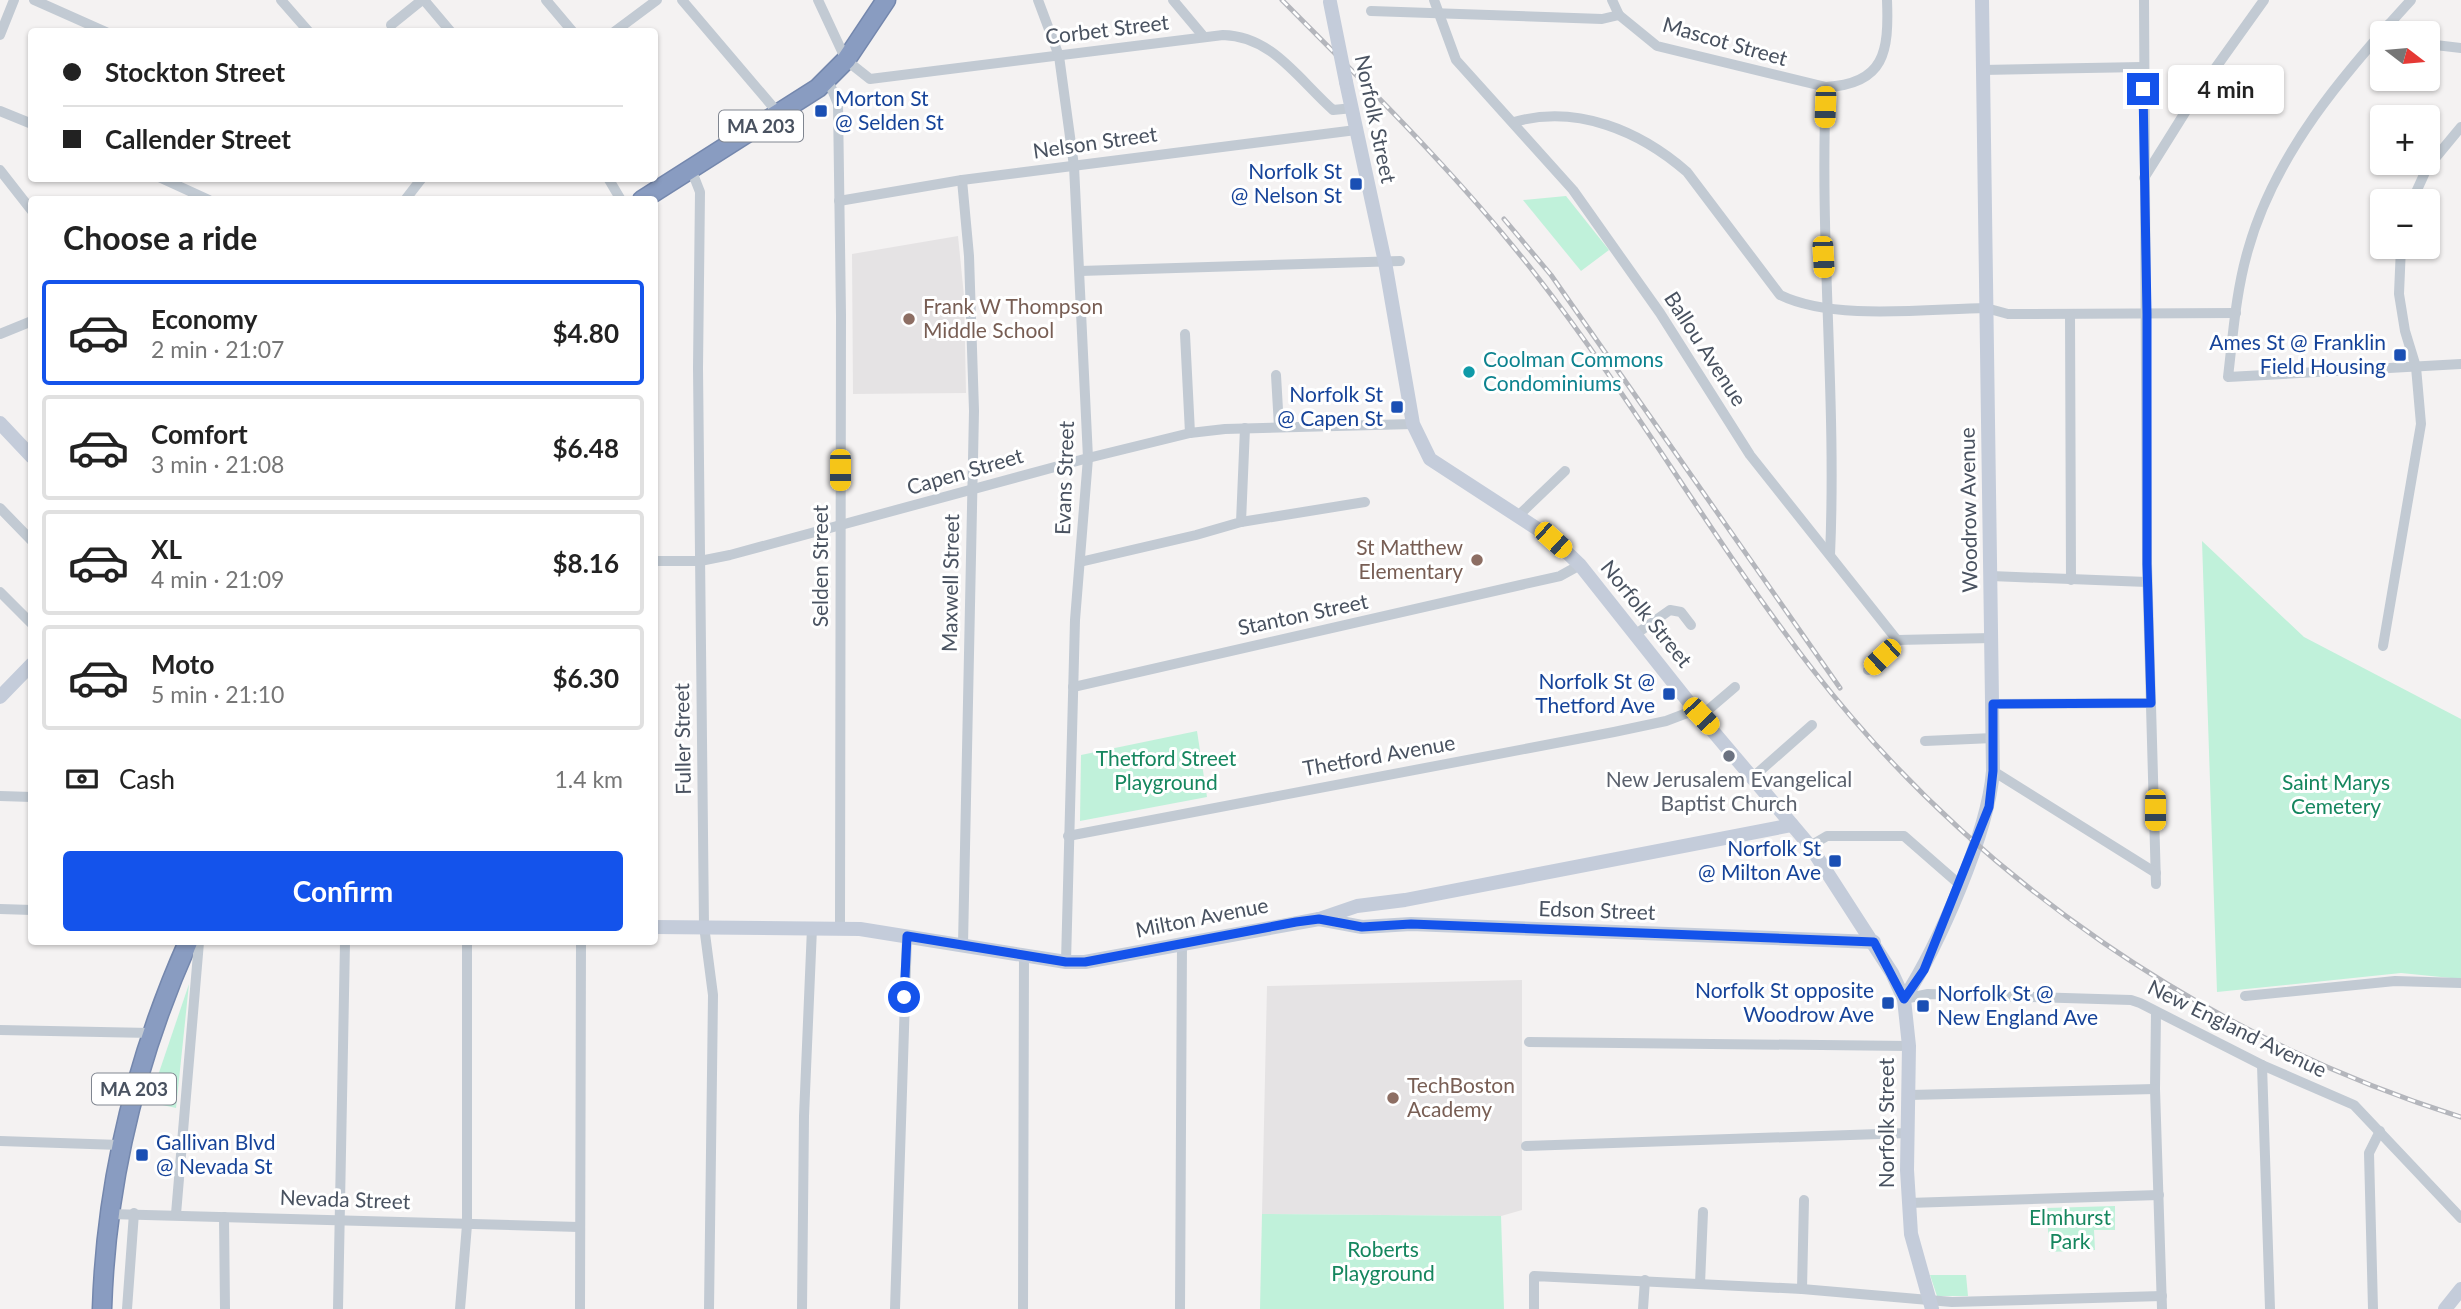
<!DOCTYPE html>
<html lang="en">
<head>
<meta charset="utf-8">
<style>
  :root { --surface:#fff; --page:#f2f2f2; --text:#222; --muted:#767676; --line:#e0e0e0; --accent:#1453eb }
  body { margin:0; font-family:Lato,sans-serif; background:var(--page); color:var(--text); height:100vh; display:flex; flex-direction:column; font-size:26px; white-space:nowrap }
  * { box-sizing:border-box; margin:0 }
  p { font-size:23px; color:var(--muted) }
  .icon { flex:none; width:38px; height:38px; fill:none; stroke:currentColor; stroke-width:2; stroke-linecap:round; stroke-linejoin:round }
  .map { position:relative; flex:1; overflow:hidden }
  .side { position:absolute; left:28px; top:196px; width:630px; height:749px; display:flex; flex-direction:column; background:var(--surface); border-radius:7px; box-shadow:0 2px 5px #0004 }
  .side>* { flex:none }
  .guide { position:absolute; left:28px; top:28px; width:630px; height:154px; border-radius:7px; box-shadow:0 2px 5px #0004; display:grid; align-content:center; height:154px; padding:0 35px; background:var(--surface) }
  .needle { width:46px; rotate:106deg }
  .buttons { position:absolute; left:2370px; top:21px; display:grid; gap:14px }
  .buttons a { display:grid; place-items:center; width:70px; height:70px; border-radius:7px; background:var(--surface); box-shadow:0 2px 5px #0004; font-size:35px }
  .end { position:absolute; width:32px; height:32px; margin:-16px; border:9px solid #1453eb; background:#fff; box-shadow:0 0 0 4px #fff }
  .from { border-radius:50% }
  .bubble { position:absolute; height:49px; border-radius:7px; background:var(--surface); box-shadow:0 2px 5px #0004; font-size:23px; font-weight:700; line-height:49px; text-align:center }
  .car { position:absolute; width:21px; height:42px; margin:-21px -10px; border-radius:9px; box-shadow:0 0 5px 2px #0007; background:linear-gradient(#f5c518 24%,#345 0 40%,#f5c518 0 76%,#345 0 86%,#f5c518 0) }
  .guide b { display:flex; align-items:center; gap:24px; height:66px; font-size:26px }
  .guide b+b { border-top:2px solid var(--line) }
  .guide i { width:18px; height:18px; background:var(--text) }
  ul { padding:0; list-style:none }
  li { display:flex; align-items:center; gap:21px; height:105px; margin:0 14px 10px; padding:0 21px; border:4px solid var(--line); border-radius:7px }
  li div { flex:1 }
  li b { display:block; font-size:26px }
  li em { font-style:normal; font-weight:700 }
  li.active { border-color:var(--accent) }
  li>.icon { width:63px; height:63px; stroke-width:1.5 }
  h2 { padding:0 35px; font-size:32px; line-height:84px }
  .pay { display:flex; align-items:center; gap:18px; height:77px; padding:0 35px; font-size:26px }
  .pay p { margin-inline-start:auto }
  .cta { display:flex; gap:14px; margin-top:auto; padding:14px 35px }
  .cta a { flex:1; height:80px; border-radius:7px; background:var(--accent); color:#fff; font-size:28px; font-weight:700; line-height:80px; text-align:center }
  .map>svg:first-child { display:block }
  .education { fill:#e5e3e4 }
  .green { fill:#c0f1da }
  .lines { fill:none; stroke-linecap:round; stroke-linejoin:round }
  .highway-casing { stroke:#7487ad; stroke-width:21 }
  .street { stroke:#c2cad3; stroke-width:10 }
  .secondary { stroke:#c4ccda; stroke-width:14 }
  .highway { stroke:#899cc1; stroke-width:18 }
  .rail-casing { stroke:#b4b6bc; stroke-width:5 }
  .rail { stroke:#fff; stroke-width:2.5; stroke-dasharray:8; stroke-linecap:butt }
  .secondary-bridge { stroke:#c4ccda; stroke-width:14 }
  .route { stroke:#1453eb; stroke-width:9 }
  .transit-dot { fill:#1a4fb4; stroke:#fff; stroke-width:2.5 }
  .education-dot { fill:#8d6e63; stroke:#fff; stroke-width:2.5 }
  .culture-dot { fill:#0f9aa8; stroke:#fff; stroke-width:2.5 }
  .worship-dot { fill:#6b7280; stroke:#fff; stroke-width:2.5 }
  .labels { text-anchor:middle; stroke-width:6; stroke-linejoin:round; paint-order:stroke }
  .shield { fill:#fff; stroke:#808690; stroke-width:2 }
  .shield-label { font-size:19px; font-weight:bold; fill:#495260 }
  .street-label { font-size:21px; fill:#495260; stroke:#fff }
  .transit-label { font-size:21px; fill:#164399; stroke:#fff; text-anchor:end }
  .education-label { font-size:21px; fill:#785e54; stroke:#fff; text-anchor:start }
  .culture-label { font-size:21px; fill:#0d838f; stroke:#fff; text-anchor:start }
  .park-label { font-size:21px; fill:#15865e; stroke:#fff }
  .worship-label { font-size:21px; fill:#5b616d; stroke:#fff }
</style>
</head>
<body>
<div class="map">
<svg width="2461" height="1309" viewBox="0 0 2461 1309">
  <rect width="100%" height="100%" fill="#f4f2f2"/>
  <g class="education">
    <polygon points="958,236 964,296 966,393 853,394 852,254"/>
    <polygon points="1522,980 1522,1210 1501,1216 1262,1214 1267,986"/>
  </g>
  <g class="green">
    <polygon points="1566,196 1609,250 1581,271 1523,200"/>
    <polygon points="2202,541 2304,637 2461,719 2461,979 2401,973 2217,992"/>
    <polygon points="1197,731 1207,797 1080,821 1081,755"/>
    <polygon points="189,984 176,1108 149,1102"/>
    <polygon points="2115,1206 2115,1230 2094,1230 2095,1250 2049,1252 2047,1208"/>
    <polygon points="1262,1214 1501,1216 1504,1309 1260,1309"/>
    <polygon points="1930,1275 1966,1275 1968,1296 1937,1296"/>
  </g>
  <g class="lines">
    <g class="highway-casing">
      <g id="highway">
        <polyline points="642,200 818,88 846,60 886,0"/>
        <path d="M 102,1309 C 106,1180 136,1059 188,942"/>
      </g>
    </g>
    <g class="street">
      <polyline points="34,0 106,32"/>
      <polyline points="281,0 309,32"/>
      <polyline points="424,0 451,32"/>
      <polyline points="546,0 573,32"/>
      <polyline points="682,0 779,114"/>
      <path d="M 818,0 L 846,60 L 870,79 L 1223,35 C 1272,36 1298,79 1333,110 L 1353,108"/>
      <polyline points="1038,0 1059,56 1074,166 1088,458 1075,620 1066,962"/>
      <polyline points="1173,0 1204,37"/>
      <polyline points="1434,0 1456,60 1573,190 1660,313 1750,455 1897,640 1992,638"/>
      <polyline points="1612,0 1619,15"/>
      <polyline points="2144,0 2147,563 2156,884"/>
      <path d="M 2411,0 C 2345,72 2275,153 2248,250 C 2236,291 2233,335 2228,377 L 2461,364"/>
      <path d="M 1371,11 L 1602,19 L 1619,15 L 1657,46 L 1826,87 C 1885,84 1889,51 1887,0"/>
      <polyline points="2389,24 2397,33"/>
      <polyline points="391,25 422,0"/>
      <polyline points="614,32 657,0"/>
      <polyline points="0,35 14,0"/>
      <polyline points="2427,44 2461,48"/>
      <polyline points="1982,70 2142,67"/>
      <polyline points="828,80 838,104 841,315 840,928"/>
      <path d="M 1826,87 C 1819,243 1837,399 1830,555"/>
      <polyline points="0,111 32,124"/>
      <path d="M 1514,122 C 1577,104 1640,131 1687,172 L 1780,295 C 1833,321 1926,309 1986,308 L 2008,314 L 2236,313"/>
      <polyline points="691,169 700,192 698,368 704,926 713,995 709,1309"/>
      <polyline points="0,170 32,211"/>
      <polyline points="161,178 209,200"/>
      <polyline points="608,178 621,200"/>
      <polyline points="2144,178 2194,98 2264,0"/>
      <polyline points="962,180 969,256 974,411 963,945"/>
      <polyline points="405,200 422,178"/>
      <polyline points="839,201 962,180 1356,130"/>
      <polyline points="2412,201 2427,168 2461,127"/>
      <polyline points="1080,271 1400,261"/>
      <polyline points="2070,314 2071,580"/>
      <polyline points="0,334 32,321"/>
      <polyline points="1185,334 1190,433"/>
      <polyline points="1276,375 1279,427"/>
      <polyline points="0,508 32,541"/>
      <polyline points="1519,515 1565,471"/>
      <polyline points="1241,522 1365,502"/>
      <polyline points="654,561 700,561 730,555 1088,458 1190,433 1225,429 1413,424"/>
      <polyline points="1080,562 1196,535 1241,522 1245,428"/>
      <polyline points="1991,576 2147,582"/>
      <polyline points="0,592 32,624"/>
      <polyline points="1636,634 1670,610 1681,612 1691,625"/>
      <polyline points="2383,646 2421,424 2416,367 2405,331 2399,294 2401,247"/>
      <polyline points="1868,670 1897,640"/>
      <polyline points="1073,687 1560,576 1580,565"/>
      <polyline points="1993,704 2151,703"/>
      <polyline points="1701,716 1735,687"/>
      <polyline points="1925,741 1993,738"/>
      <polyline points="1993,771 2156,873"/>
      <polyline points="1753,777 1812,725"/>
      <polyline points="0,796 32,797"/>
      <polyline points="1068,836 1614,732 1666,721 1695,710"/>
      <polyline points="1810,846 1827,836 1904,836 1959,884"/>
      <polyline points="0,909 32,910"/>
      <polyline points="2245,996 2395,981 2461,983"/>
      <polyline points="1904,999 1928,994 2131,1000 2140,1003 2262,1065 2354,1105 2461,1218"/>
      <polyline points="2156,1012 2155,1089 2162,1309"/>
      <polyline points="0,1030 151,1033"/>
      <polyline points="1529,1042 1909,1046"/>
      <polyline points="2262,1065 2270,1309"/>
      <polyline points="1909,1095 2155,1089"/>
      <polyline points="0,1141 120,1145"/>
      <polyline points="1526,1146 1908,1133"/>
      <polyline points="1908,1203 2159,1195"/>
      <polyline points="109,1214 579,1227"/>
      <polyline points="176,1214 199,942"/>
      <polyline points="224,1217 225,1309"/>
      <polyline points="1700,1284 1703,1212"/>
      <polyline points="1802,1289 1804,1200"/>
      <polyline points="127,1309 134,1213"/>
      <polyline points="338,1309 345,942"/>
      <polyline points="460,1309 467,1225 467,942"/>
      <polyline points="580,1309 581,942"/>
      <polyline points="802,1309 804,1116 812,928"/>
      <polyline points="895,1309 907,936"/>
      <polyline points="1023,1309 1024,955"/>
      <polyline points="1180,1309 1182,944"/>
      <polyline points="1534,1309 1534,1276 1802,1289 1952,1302 2162,1296"/>
      <polyline points="1643,1309 1645,1280"/>
      <polyline points="2373,1309 2369,1153 2380,1131"/>
    </g>
    <g class="secondary">
      <polyline points="1346,82 1385,262 1413,424 1430,459 1553,539 1580,565 1695,710 1810,846 1892,973 1904,999 1909,1046 1907,1170 1911,1234 1932,1309"/>
      <polyline points="0,423 32,457"/>
      <polyline points="0,697 32,664"/>
      <polyline points="1319,919 1362,927 1411,924 1874,942"/>
      <polyline points="654,927 860,929 1066,962 1085,962 1319,919 1357,906 1405,900 1792,825"/>
      <path d="M 1904,999 C 1938,946 1988,834 1993,771 L 1982,0"/>
      <polyline points="2445,1309 2461,1289"/>
    </g>
    <use href="#highway" class="highway"/>
    <g class="rail-casing">
      <g id="rail">
        <path d="M 1282,0 C 1370,89 1459,176 1536,275 C 1635,402 1714,543 1813,670 C 1977,881 2207,1037 2461,1117"/>
        <polyline points="1504,219 1551,275 1840,688"/>
      </g>
    </g>
    <use href="#rail" class="rail"/>
    <polyline class="secondary-bridge" points="1330,2 1346,82"/>
  </g>
  <g class="lines">
    <polyline class="route" points="904,997 907,936 1066,962 1085,962 1296,922 1319,919 1362,927 1411,924 1874,942 1904,999 1924,970 1989,807 1993,771 1993,704 2151,703 2147,564 2147,314 2143,89"/>
  </g>
  <g class="transit-dot">
    <rect x="814" y="104" width="14" height="14" rx="3.5"/>
    <rect x="1349" y="177" width="14" height="14" rx="3.5"/>
    <rect x="2393" y="348" width="14" height="14" rx="3.5"/>
    <rect x="1390" y="400" width="14" height="14" rx="3.5"/>
    <rect x="1662" y="687" width="14" height="14" rx="3.5"/>
    <rect x="1828" y="854" width="14" height="14" rx="3.5"/>
    <rect x="1881" y="996" width="14" height="14" rx="3.5"/>
    <rect x="1916" y="999" width="14" height="14" rx="3.5"/>
    <rect x="135" y="1148" width="14" height="14" rx="3.5"/>
  </g>
  <g class="education-dot">
    <circle cx="909" cy="319" r="7"/>
    <circle cx="1477" cy="560" r="7"/>
    <circle cx="1393" cy="1098" r="7"/>
  </g>
  <circle class="culture-dot" cx="1469" cy="372" r="7"/>
  <circle class="worship-dot" cx="1729" cy="756" r="7"/>
  <g class="labels">
    <g class="shield">
      <rect x="719" y="110.5" width="84" height="31" rx="5"/>
      <rect x="92" y="1073.5" width="84" height="31" rx="5"/>
    </g>
    <g class="shield-label">
      <text x="761" y="133">MA 203</text>
      <text x="134" y="1096">MA 203</text>
    </g>
    <g class="street-label">
      <text transform="translate(1107 30) rotate(-7)" y="7">Corbet Street</text>
      <text transform="translate(1725 42) rotate(16)" y="7">Mascot Street</text>
      <text transform="translate(1375 119) rotate(78)" y="7">Norfolk Street</text>
      <text transform="translate(1095 143) rotate(-8)" y="7">Nelson Street</text>
      <text transform="translate(1705 349) rotate(57)" y="7">Ballou Avenue</text>
      <text transform="translate(965 472) rotate(-16)" y="7">Capen Street</text>
      <text transform="translate(1065 478) rotate(-88)" y="7">Evans Street</text>
      <text transform="translate(1969 510) rotate(-91)" y="7">Woodrow Avenue</text>
      <text transform="translate(821 566) rotate(-90)" y="7">Selden Street</text>
      <text transform="translate(951 583) rotate(-89)" y="7">Maxwell Street</text>
      <text transform="translate(1646 614) rotate(51)" y="7">Norfolk Street</text>
      <text transform="translate(1303 615) rotate(-12)" y="7">Stanton Street</text>
      <text transform="translate(683 739) rotate(-91)" y="7">Fuller Street</text>
      <text transform="translate(1379 756) rotate(-10)" y="7">Thetford Avenue</text>
      <text transform="translate(1597 911) rotate(2)" y="7">Edson Street</text>
      <text transform="translate(1202 918) rotate(-11)" y="7">Milton Avenue</text>
      <text transform="translate(2237 1029) rotate(26)" y="7">New England Avenue</text>
      <text transform="translate(1887 1123) rotate(-90)" y="7">Norfolk Street</text>
      <text transform="translate(345 1200) rotate(2)" y="7">Nevada Street</text>
    </g>
    <g class="transit-label">
      <text x="835" y="106" text-anchor="start">Morton St<tspan x="835" dy="24">@ Selden St</tspan></text>
      <text x="1342" y="179">Norfolk St<tspan x="1342" dy="24">@ Nelson St</tspan></text>
      <text x="2386" y="350">Ames St @ Franklin<tspan x="2386" dy="24">Field Housing</tspan></text>
      <text x="1383" y="402">Norfolk St<tspan x="1383" dy="24">@ Capen St</tspan></text>
      <text x="1655" y="689">Norfolk St @<tspan x="1655" dy="24">Thetford Ave</tspan></text>
      <text x="1821" y="856">Norfolk St<tspan x="1821" dy="24">@ Milton Ave</tspan></text>
      <text x="1874" y="998">Norfolk St opposite<tspan x="1874" dy="24">Woodrow Ave</tspan></text>
      <text x="1937" y="1001" text-anchor="start">Norfolk St @<tspan x="1937" dy="24">New England Ave</tspan></text>
      <text x="156" y="1150" text-anchor="start">Gallivan Blvd<tspan x="156" dy="24">@ Nevada St</tspan></text>
    </g>
    <g class="education-label">
      <text x="923" y="314">Frank W Thompson<tspan x="923" dy="24">Middle School</tspan></text>
      <text x="1463" y="555" text-anchor="end">St Matthew<tspan x="1463" dy="24">Elementary</tspan></text>
      <text x="1407" y="1093">TechBoston<tspan x="1407" dy="24">Academy</tspan></text>
    </g>
    <g class="culture-label">
      <text x="1483" y="367">Coolman Commons<tspan x="1483" dy="24">Condominiums</tspan></text>
    </g>
    <g class="park-label">
      <text x="1166" y="766">Thetford Street<tspan x="1166" dy="24">Playground</tspan></text>
      <text x="2336" y="790">Saint Marys<tspan x="2336" dy="24">Cemetery</tspan></text>
      <text x="2070" y="1225">Elmhurst<tspan x="2070" dy="24">Park</tspan></text>
      <text x="1383" y="1257">Roberts<tspan x="1383" dy="24">Playground</tspan></text>
    </g>
    <g class="worship-label">
      <text x="1729" y="787">New Jerusalem Evangelical<tspan x="1729" dy="24">Baptist Church</tspan></text>
    </g>
  </g>
</svg>
<div class="buttons">
<a><svg class="needle" viewBox="-14 -14 28 28"><path d="M0-13l5 13h-10z" fill="#e53935"/><path d="M0 13l5-13h-10z" fill="#767676"/></svg></a>
<a>+</a>
<a>−</a>
</div>
<i class="end from" style="left:904px;top:997px"></i>
<i class="end" style="left:2143px;top:89px"></i>
<div class="bubble" style="left:2168px;top:65px;width:116px">4 min</div>
<i class="car" style="left:1825px;top:107px;rotate:182deg"></i>
<i class="car" style="left:1823px;top:257px;rotate:177deg"></i>
<i class="car" style="left:840px;top:470px;rotate:180deg"></i>
<i class="car" style="left:1553px;top:540px;rotate:132deg"></i>
<i class="car" style="left:1882px;top:657px;rotate:227deg"></i>
<i class="car" style="left:1701px;top:716px;rotate:137deg"></i>
<i class="car" style="left:2155px;top:810px;rotate:180deg"></i>
<div class="guide">
<b><i class="from"></i>Stockton Street</b>
<b><i></i>Callender Street</b>
</div>
<section class="side">
<h2>Choose a ride</h2>
<ul>
<li class="active"><svg class="icon" aria-label="car" viewBox="0 0 24 24"><path d="M5 17H2v-5l4-1 3-4h7l3 4 3 1v5h-3M9 17h6M6 11h13"/><circle cx="7" cy="17" r="2"/><circle cx="17" cy="17" r="2"/></svg><div><b>Economy</b><p>2 min · 21:07</p></div><em>$4.80</em></li>
<li><svg class="icon" aria-label="car" viewBox="0 0 24 24"><path d="M5 17H2v-5l4-1 3-4h7l3 4 3 1v5h-3M9 17h6M6 11h13"/><circle cx="7" cy="17" r="2"/><circle cx="17" cy="17" r="2"/></svg><div><b>Comfort</b><p>3 min · 21:08</p></div><em>$6.48</em></li>
<li><svg class="icon" aria-label="car" viewBox="0 0 24 24"><path d="M5 17H2v-5l4-1 3-4h7l3 4 3 1v5h-3M9 17h6M6 11h13"/><circle cx="7" cy="17" r="2"/><circle cx="17" cy="17" r="2"/></svg><div><b>XL</b><p>4 min · 21:09</p></div><em>$8.16</em></li>
<li><svg class="icon" aria-label="car" viewBox="0 0 24 24"><path d="M5 17H2v-5l4-1 3-4h7l3 4 3 1v5h-3M9 17h6M6 11h13"/><circle cx="7" cy="17" r="2"/><circle cx="17" cy="17" r="2"/></svg><div><b>Moto</b><p>5 min · 21:10</p></div><em>$6.30</em></li>
</ul>
<div class="pay"><svg class="icon" aria-label="cash" viewBox="0 0 24 24"><path d="M3 7h18v10H3z"/><circle cx="12" cy="12" r="2"/></svg>Cash<p>1.4 km</p></div>
<div class="cta"><a>Confirm</a></div>
</section>
</div>
</body>
</html>
